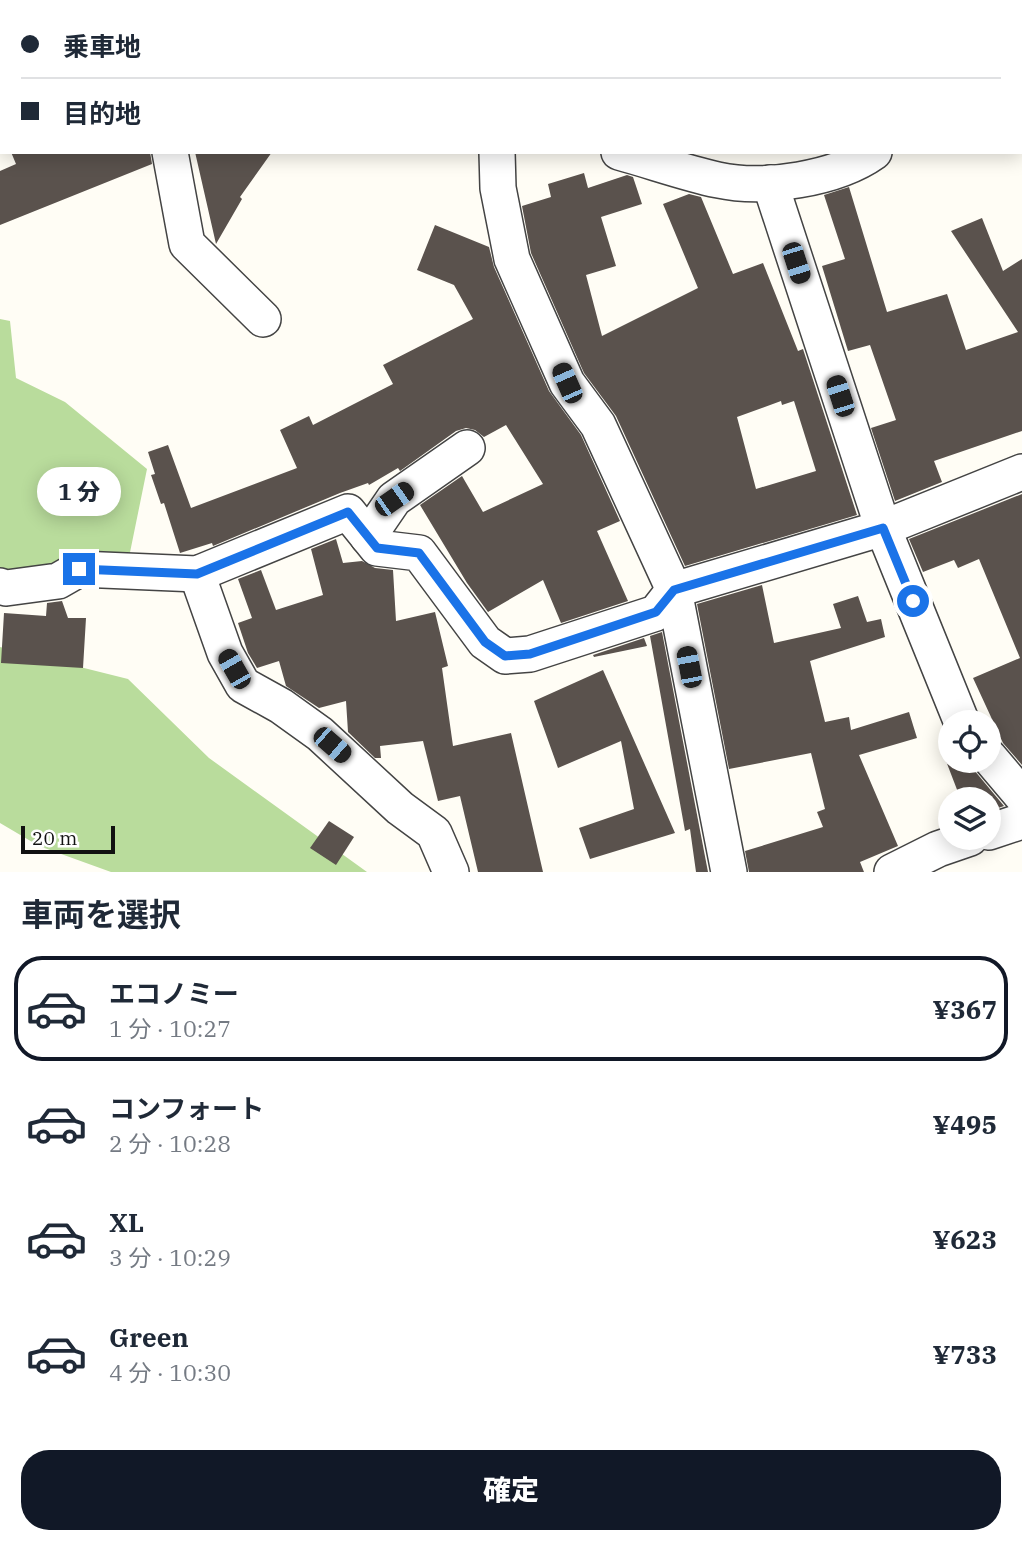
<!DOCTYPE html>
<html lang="ja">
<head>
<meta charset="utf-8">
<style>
  :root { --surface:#fff; --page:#f6f6f7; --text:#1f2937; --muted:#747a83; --line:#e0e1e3; --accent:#111827 }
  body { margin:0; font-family:"IBM Plex Serif","Noto Sans JP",serif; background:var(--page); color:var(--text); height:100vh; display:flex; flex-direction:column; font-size:26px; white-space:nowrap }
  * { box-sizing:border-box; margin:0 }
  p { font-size:23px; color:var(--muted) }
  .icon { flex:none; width:38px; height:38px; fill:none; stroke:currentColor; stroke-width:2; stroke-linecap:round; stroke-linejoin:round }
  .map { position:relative; height:872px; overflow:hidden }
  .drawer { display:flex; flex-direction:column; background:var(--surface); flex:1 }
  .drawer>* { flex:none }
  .banner { position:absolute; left:0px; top:0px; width:1022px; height:154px; box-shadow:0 4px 18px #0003; display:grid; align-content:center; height:154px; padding:0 21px; background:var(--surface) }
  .tools { position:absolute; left:938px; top:710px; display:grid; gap:14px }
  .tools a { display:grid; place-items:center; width:63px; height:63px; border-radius:50%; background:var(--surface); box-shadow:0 4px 18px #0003; font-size:35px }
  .scale { position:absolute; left:21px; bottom:18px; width:94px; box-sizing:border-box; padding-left:7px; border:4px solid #111; border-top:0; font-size:19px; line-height:24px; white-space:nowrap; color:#111; -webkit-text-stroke:5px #fff; paint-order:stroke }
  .end { position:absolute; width:32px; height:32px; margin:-16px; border:9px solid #1a73e8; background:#fff; box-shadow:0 0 0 4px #fff }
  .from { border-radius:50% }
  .bubble { position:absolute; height:49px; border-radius:24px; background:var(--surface); box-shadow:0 4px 18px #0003; font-size:23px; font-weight:800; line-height:49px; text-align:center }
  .car { position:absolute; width:21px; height:42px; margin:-21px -10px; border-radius:9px; box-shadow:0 0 5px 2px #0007; background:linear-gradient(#222 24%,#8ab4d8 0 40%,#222 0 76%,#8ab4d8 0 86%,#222 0) }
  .banner b { display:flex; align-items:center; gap:24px; height:66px; font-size:26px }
  .banner b+b { border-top:2px solid var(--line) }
  .banner i { width:18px; height:18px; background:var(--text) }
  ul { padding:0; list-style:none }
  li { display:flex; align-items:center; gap:21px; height:105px; margin:0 14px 10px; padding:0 7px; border:4px solid transparent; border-radius:28px }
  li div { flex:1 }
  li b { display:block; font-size:26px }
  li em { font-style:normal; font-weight:800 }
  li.active { border-color:var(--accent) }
  li>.icon { width:63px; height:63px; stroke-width:1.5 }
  h2 { padding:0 21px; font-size:32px; line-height:84px }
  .action { display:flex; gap:14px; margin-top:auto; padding:14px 21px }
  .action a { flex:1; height:80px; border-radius:28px; background:var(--accent); color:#fff; font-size:28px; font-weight:800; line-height:80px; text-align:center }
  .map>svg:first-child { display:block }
  .forest { fill:#b9dc9c }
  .building { fill:#5a524d; fill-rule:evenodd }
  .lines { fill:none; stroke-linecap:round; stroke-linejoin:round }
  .minor-casing { stroke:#444; stroke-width:38 }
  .minor { stroke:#fff; stroke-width:35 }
  .route { stroke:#1a73e8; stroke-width:9 }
</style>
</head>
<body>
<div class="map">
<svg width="1022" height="872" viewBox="0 0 1022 872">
  <rect width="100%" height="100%" fill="#fffdf5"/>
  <g class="forest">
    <polygon points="0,319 10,321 16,378 65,402 147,469 126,572 0,583"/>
    <polygon points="0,647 128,679 209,758 367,872 111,872 39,846 0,823"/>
  </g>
  <g class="building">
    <polygon points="11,152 150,152 152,164 0,225 0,171 16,164"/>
    <polygon points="195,152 272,152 240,197 242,199 216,244"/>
    <path d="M 584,173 L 588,188 L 627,175 L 633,177 L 642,204 L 601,217 L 616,266 L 586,275 L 602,336 L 698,288 L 663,204 L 689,194 L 701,197 L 733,274 L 763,263 L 798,351 L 803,349 L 857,515 L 685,566 L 616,416 L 584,373 L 531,253 L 522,206 L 551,197 L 548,184 ZM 781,401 L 782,405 L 794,401 L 816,471 L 756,489 L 737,417 Z"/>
    <polygon points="849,187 887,312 947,294 966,350 1018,332 951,231 982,218 1003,271 1022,259 1022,431 934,461 942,482 895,501 871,428 896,420 870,345 848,351 822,266 845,259 824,195"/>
    <polygon points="435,225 489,247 494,267 549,391 581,435 620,521 597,531 628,601 561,623 543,580 488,612 467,583 420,505 462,476 483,512 543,484 506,425 484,437 475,430 466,428 456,431 400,471 398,468 369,485 368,483 340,493 213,546 212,543 180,553 164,503 161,504 151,475 155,474 148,452 168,445 191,508 297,468 280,430 309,416 313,425 393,384 383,365 473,319 454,285 417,270"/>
    <polygon points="1022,494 1022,765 1003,743 973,678 1020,658 979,559 958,568 954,560 923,572 909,539"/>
    <polygon points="336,539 343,563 362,561 375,568 393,570 396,621 435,612 448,666 442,668 453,746 511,733 543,872 478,872 460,796 438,801 423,741 380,746 381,758 375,758 348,732 346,701 319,708 286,686 279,661 257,668 248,653 238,623 252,618 238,579 261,570 276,610 323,595 311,549"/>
    <polygon points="762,585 774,643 841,628 833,604 858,596 867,622 881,619 885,637 810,661 825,722 849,717 851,730 909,712 917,738 859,755 898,846 860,862 864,872 749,872 745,851 823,827 817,812 825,809 811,753 729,769 697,604"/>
    <polygon points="62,601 68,618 86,618 83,668 1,663 4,613 46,616 47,603"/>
    <polygon points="662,632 708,872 696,872 690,829 685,831 650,636"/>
    <polygon points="644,638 647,646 594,657 593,655"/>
    <polygon points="603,670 675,833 590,859 579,828 634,809 621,741 558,768 534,701"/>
    <polygon points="946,761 969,761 974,770 1004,806 989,811 989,800 961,800"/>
    <polygon points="329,821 354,837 336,865 310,848"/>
  </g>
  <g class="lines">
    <g class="minor-casing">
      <g id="minor">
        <polyline points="669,0 671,2"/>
        <polyline points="1020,28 1022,26"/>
        <polyline points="0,107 2,106"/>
        <polyline points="170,152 187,244 263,319"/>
        <polyline points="497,152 498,188 512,259 567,383 598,425 674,590 729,872"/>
        <path d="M 619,152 C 652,161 685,173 718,180 C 764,190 836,179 874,152"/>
        <polyline points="770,183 883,528 962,723"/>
        <polyline points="368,537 394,499 467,448"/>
        <polyline points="197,574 225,653 243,685 281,706 320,734 400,808 434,833 451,872"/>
        <polyline points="0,586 6,588 58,581 79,569 197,574 348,512 377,548 419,553 485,642 505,656 530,654 656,613 674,590 883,528 1022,472"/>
        <polyline points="989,757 1022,796"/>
        <polyline points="989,832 1022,821"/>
        <polyline points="892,872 938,849 970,838"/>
      </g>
    </g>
    <use href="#minor" class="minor"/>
  </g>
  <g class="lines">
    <polyline class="route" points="79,569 197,574 348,512 377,548 419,553 485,642 505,656 530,654 656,612 674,590 883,528 913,601"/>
  </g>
</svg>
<div class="tools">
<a><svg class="icon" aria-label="locate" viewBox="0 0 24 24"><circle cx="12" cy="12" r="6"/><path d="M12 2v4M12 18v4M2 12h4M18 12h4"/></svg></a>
<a><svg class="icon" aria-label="layers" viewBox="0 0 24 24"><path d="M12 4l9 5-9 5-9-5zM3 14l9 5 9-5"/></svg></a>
</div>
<div class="scale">20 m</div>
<i class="end from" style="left:913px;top:601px"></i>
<i class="end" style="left:79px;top:569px"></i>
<div class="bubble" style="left:37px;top:467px;width:84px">1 分</div>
<i class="car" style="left:796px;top:263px;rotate:162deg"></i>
<i class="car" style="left:567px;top:383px;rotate:336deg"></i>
<i class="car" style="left:840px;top:396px;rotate:342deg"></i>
<i class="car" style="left:394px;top:499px;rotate:55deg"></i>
<i class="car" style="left:689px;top:667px;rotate:349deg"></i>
<i class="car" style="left:234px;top:669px;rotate:330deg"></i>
<i class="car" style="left:332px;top:745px;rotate:131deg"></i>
<div class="banner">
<b><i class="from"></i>乗車地</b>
<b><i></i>目的地</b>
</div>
</div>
<section class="drawer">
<h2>車両を選択</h2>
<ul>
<li class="active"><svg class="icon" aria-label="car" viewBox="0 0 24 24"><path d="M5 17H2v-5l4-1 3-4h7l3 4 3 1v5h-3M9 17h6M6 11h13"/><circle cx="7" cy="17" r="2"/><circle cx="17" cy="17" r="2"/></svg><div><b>エコノミー</b><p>1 分 · 10:27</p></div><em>¥367</em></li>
<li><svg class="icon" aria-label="car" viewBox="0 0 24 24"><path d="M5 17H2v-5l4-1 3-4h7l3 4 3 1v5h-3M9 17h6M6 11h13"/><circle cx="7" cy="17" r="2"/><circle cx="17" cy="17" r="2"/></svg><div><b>コンフォート</b><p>2 分 · 10:28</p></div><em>¥495</em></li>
<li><svg class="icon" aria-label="car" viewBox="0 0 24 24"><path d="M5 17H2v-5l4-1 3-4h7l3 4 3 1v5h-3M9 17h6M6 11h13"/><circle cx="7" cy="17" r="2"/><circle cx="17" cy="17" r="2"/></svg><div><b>XL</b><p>3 分 · 10:29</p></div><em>¥623</em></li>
<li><svg class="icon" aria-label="car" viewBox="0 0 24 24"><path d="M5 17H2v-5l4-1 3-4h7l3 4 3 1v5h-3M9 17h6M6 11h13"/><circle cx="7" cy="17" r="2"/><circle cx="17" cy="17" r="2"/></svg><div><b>Green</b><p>4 分 · 10:30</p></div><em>¥733</em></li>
</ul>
<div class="action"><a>確定</a></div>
</section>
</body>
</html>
